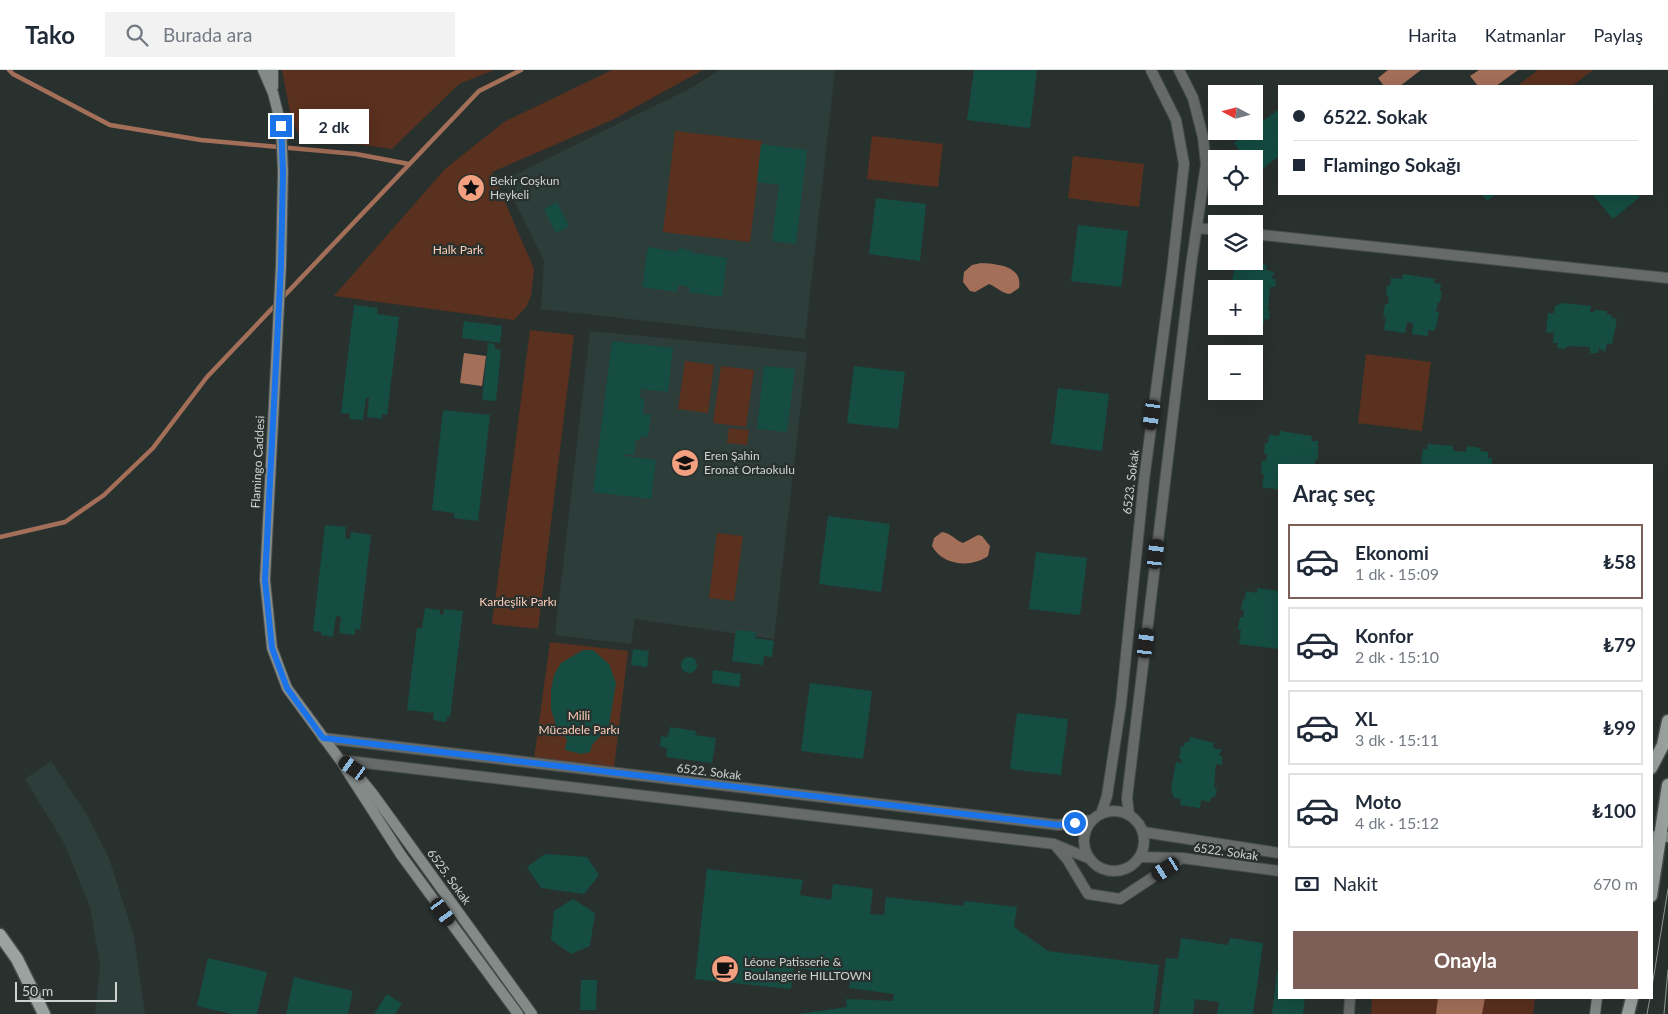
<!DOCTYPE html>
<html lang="tr">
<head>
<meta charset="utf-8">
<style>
  :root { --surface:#fff; --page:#f2f2f3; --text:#1f2937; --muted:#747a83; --line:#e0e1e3; --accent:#7e5f57 }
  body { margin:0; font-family:Lato,sans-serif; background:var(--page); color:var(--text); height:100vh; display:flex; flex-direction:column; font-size:19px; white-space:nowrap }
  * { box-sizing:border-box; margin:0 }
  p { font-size:16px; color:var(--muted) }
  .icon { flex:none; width:28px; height:28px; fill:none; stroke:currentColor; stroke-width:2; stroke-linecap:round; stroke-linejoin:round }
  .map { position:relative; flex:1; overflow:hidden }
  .panel { position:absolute; left:1278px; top:394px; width:375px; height:535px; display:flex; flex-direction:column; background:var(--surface); border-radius:0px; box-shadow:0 5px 20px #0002 }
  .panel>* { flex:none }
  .top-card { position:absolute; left:1278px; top:15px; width:375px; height:110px; border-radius:0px; box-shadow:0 5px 20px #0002; display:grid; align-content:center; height:110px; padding:0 15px; background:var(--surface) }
  .needle { width:32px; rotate:277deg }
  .fabs { position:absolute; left:1208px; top:15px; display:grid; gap:10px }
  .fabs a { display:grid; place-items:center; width:55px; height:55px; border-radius:0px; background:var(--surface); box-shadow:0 5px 20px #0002; font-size:25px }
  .scale { position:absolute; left:15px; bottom:12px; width:102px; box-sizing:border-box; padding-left:5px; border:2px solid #ced3d1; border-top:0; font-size:14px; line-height:18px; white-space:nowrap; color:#ced3d1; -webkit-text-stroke:4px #29312f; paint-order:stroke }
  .end { position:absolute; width:22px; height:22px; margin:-11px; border:6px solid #1a73e8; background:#fff; box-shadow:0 0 0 2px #fff }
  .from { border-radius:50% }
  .bubble { position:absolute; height:35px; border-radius:0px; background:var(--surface); box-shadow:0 5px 20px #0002; font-size:16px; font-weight:700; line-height:35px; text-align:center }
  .car { position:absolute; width:15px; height:30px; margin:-15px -8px; border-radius:6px; box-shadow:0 0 4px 1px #0007; background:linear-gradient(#222 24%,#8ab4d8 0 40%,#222 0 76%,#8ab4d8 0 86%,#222 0) }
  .top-card b { display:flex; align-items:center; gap:18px; height:48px; font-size:19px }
  .top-card b+b { border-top:1px solid var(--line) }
  .top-card i { width:12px; height:12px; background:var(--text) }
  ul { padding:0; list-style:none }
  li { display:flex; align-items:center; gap:15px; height:75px; margin:0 10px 8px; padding:0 5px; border:2px solid var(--line); border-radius:0px }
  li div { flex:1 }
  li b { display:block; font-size:19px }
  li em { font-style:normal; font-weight:700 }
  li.active { border-color:var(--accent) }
  li>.icon { width:45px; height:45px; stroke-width:1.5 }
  h2 { padding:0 15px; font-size:22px; line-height:60px }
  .pay { display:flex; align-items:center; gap:12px; height:55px; padding:0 15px; font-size:19px }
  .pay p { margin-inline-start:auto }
  .cta { display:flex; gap:10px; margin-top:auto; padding:10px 15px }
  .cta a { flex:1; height:58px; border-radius:0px; background:var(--accent); color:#fff; font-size:20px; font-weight:700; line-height:58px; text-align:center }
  header { display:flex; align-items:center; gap:30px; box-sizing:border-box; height:70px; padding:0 25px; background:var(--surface); border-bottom:1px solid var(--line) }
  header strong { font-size:24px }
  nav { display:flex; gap:28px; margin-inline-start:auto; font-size:18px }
  .search { width:350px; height:45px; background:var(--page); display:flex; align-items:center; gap:12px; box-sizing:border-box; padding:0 18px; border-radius:0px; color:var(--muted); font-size:19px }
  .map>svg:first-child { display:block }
  .built { fill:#2d3d39 }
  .green { fill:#5a301e }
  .water { fill:#a46f59 }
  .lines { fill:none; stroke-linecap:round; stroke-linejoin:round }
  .stream { stroke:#a46f59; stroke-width:4.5 }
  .building { fill:#154d43 }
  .street-casing { stroke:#474e4c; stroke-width:12 }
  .secondary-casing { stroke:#474e4c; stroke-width:12 }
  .primary-casing { stroke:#474e4c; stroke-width:15 }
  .street { stroke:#666a69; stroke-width:10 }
  .secondary { stroke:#848a88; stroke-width:10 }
  .primary { stroke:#9ba3a1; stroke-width:12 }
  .tram { stroke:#919795; stroke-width:1 }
  .route { stroke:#1a73e8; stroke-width:6 }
  .labels { text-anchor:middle; stroke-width:4.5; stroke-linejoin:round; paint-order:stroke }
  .poi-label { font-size:12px; fill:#ced3d1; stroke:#29312f; text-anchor:start }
  .park-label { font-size:12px; fill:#ffcdb8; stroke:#29312f }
  .street-label { font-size:12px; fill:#ced3d1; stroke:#29312f }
</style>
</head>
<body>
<header>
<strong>Tako</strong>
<div class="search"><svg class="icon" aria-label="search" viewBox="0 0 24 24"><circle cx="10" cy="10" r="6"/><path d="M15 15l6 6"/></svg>Burada ara</div>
<nav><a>Harita</a><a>Katmanlar</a><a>Paylaş</a></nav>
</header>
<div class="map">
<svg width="1668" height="944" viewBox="0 0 1668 944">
  <rect width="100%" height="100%" fill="#29312f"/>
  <g class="built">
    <polygon points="720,0 835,0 805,269 541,239 544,191 504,110 689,19"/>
    <polygon points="590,261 807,282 774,569 635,549 631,574 555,565"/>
    <polygon points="51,691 87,745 109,788 134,866 145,944 95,944 100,895 90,837 64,773 25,709"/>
  </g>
  <g class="green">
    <polygon points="282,0 494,0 459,14 392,79 299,66 291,47"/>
    <polygon points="612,0 703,0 612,50 492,102 534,199 531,226 526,237 514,250 334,226 445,99 504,52"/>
    <polygon points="1538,0 1593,0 1572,16 1517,16"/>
    <polygon points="675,61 762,71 750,172 663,162"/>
    <polygon points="872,66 943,74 938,117 867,109"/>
    <polygon points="1073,86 1144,94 1139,137 1068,128"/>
    <polygon points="530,260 574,265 538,559 492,554"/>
    <polygon points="1366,284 1431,292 1422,361 1358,353"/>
    <polygon points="685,291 714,295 708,343 678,339"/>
    <polygon points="721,296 754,300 746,357 713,353"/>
    <polygon points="729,358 749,360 747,375 727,373"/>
    <polygon points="717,463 743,466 734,531 709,528"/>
    <polygon points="550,572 628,581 614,698 534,689"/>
    <polygon points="1372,928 1535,928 1533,944 1371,944"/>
  </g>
  <g class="water">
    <polygon points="1388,0 1421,0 1400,16 1384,16 1378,8"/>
    <polygon points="1479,0 1518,0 1496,16 1478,16 1470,6"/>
    <path d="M 981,193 C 998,194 1023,196 1019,218 L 1010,224 C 1001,223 997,217 989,214 L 975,222 L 970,221 L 963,212 L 964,202 L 972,195 Z"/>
    <polygon points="464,283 486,286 482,316 460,313"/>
    <path d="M 942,462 C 951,463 955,470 963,473 L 978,465 L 982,466 L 990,476 L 988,486 C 971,498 943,496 932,476 L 934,468 Z"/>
    <polygon points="1438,928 1485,928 1482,944 1436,944"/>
  </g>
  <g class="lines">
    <g class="stream">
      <polyline points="9,0 13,4 110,55 201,70 356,84 409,94"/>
      <polyline points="0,467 65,452 104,425 153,378 207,307 479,21 521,0"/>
    </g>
  </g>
  <g class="building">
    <polygon points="974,0 1037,0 1030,58 967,50"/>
    <polygon points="1279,39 1279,86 1256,104 1254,100 1254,89 1245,89 1234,73 1249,61 1254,61 1254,58"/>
    <polygon points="761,74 807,80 796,174 772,171 779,115 757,112"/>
    <polygon points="1481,124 1497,124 1487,131"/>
    <polygon points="1592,124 1637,124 1640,127 1613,149"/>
    <polygon points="876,128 926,134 920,191 869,184"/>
    <polygon points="557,132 569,156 556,163 544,139"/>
    <polygon points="1078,155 1128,161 1121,217 1071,211"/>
    <polygon points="648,177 678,182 679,178 693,181 693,183 727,188 722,227 689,222 689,217 678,215 677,222 642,217"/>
    <polygon points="1242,191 1251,191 1267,195 1266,200 1275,202 1271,208 1276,209 1275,217 1270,217 1268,240 1270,241 1269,250 1264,249 1264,254 1254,253 1254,219 1228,219 1229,214 1234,215 1235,212 1232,211 1234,199 1237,199 1238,195 1242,194"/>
    <polygon points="1403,204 1435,209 1434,213 1441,214 1440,221 1442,221 1440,233 1438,232 1436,242 1439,242 1437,254 1434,261 1428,260 1428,266 1412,264 1413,253 1407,252 1405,263 1384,260 1386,247 1383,247 1385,234 1388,234 1389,227 1386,226 1387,215 1390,216 1391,208 1402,209"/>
    <polygon points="1563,233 1591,236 1590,242 1594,242 1594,240 1607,241 1607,244 1611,245 1612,248 1617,249 1612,274 1607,273 1605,282 1599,278 1598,283 1590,283 1590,277 1567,276 1566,279 1557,278 1558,273 1553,273 1554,263 1546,262 1548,243 1554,243 1555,236"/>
    <polygon points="354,235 378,238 377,244 399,247 387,345 382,344 382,349 367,347 369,328 366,328 363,350 349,349 350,344 341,343"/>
    <polygon points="464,251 502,256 500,273 462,268"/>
    <polygon points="1232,256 1253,256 1253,260"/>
    <polygon points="612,271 673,278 668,322 641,319 640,328 645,329 643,344 651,345 648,367 640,366 640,370 636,370 634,385 625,384 624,386 656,390 651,429 593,422"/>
    <polygon points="488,273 495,274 495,279 501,280 496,331 482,330"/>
    <polygon points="764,296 795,299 787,362 757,359"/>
    <polygon points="854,296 905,302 898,359 847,353"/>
    <polygon points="1058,318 1109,324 1102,381 1051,374"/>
    <polygon points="443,340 490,345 478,451 454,448 454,443 432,440"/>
    <polygon points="1280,361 1312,366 1311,371 1318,371 1318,390 1315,389 1315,395 1279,395 1279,420 1262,417 1264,404 1261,404 1262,391 1266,391 1267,384 1264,383 1265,373 1268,373 1269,365 1279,366"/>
    <polygon points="1428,374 1453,376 1453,381 1466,382 1467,376 1481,378 1480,381 1488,382 1488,388 1492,388 1492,395 1421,395 1423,379 1427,379"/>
    <polygon points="828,446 890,454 881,522 819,514"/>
    <polygon points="325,455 346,457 345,468 350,469 351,462 371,465 360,560 355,559 355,565 339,563 341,547 336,546 333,567 321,565 321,562 313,561"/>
    <polygon points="1036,482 1087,488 1080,545 1029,539"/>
    <polygon points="1257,518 1279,521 1279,579 1239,574 1241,560 1238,560 1240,547 1243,547 1244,540 1241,540 1243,529 1245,529 1246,521 1257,523"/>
    <polygon points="425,538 440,540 440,544 443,545 444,539 463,541 450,647 447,647 446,652 433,650 434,643 407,640 417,558 422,558"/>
    <polygon points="736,560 756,562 755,568 774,571 772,587 764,586 763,595 732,591"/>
    <polygon points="633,579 649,581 647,597 631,595"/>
    <polygon points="583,580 593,580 609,594 616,613 609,656 592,675 590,682 581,684 565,680 567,669 557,659 551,639 551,620 554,605 561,593"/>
    <circle cx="689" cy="595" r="8"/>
    <polygon points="713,600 741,604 739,617 712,613"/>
    <polygon points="810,613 872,621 863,689 801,681"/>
    <polygon points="1017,643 1068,649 1061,705 1010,699"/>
    <polygon points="670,657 696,661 695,665 716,668 712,693 666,687 667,678 660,677 661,666 668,667"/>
    <polygon points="1190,667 1214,673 1213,678 1222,680 1218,686 1222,686 1222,695 1216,694 1214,718 1217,719 1215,727 1211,727 1210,732 1201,730 1200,738 1180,735 1181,729 1174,728 1171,719 1176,692 1181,693 1182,689 1179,689 1181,676 1184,677 1185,672 1189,672"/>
    <polygon points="545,784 587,787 599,805 584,824 541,818 527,797"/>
    <polygon points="707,799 803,810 800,825 831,830 833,814 873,819 870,844 884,845 886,827 963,836 964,831 1017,837 1014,857 1048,881 1159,895 1153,944 798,944 847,937 846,929 893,931 894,924 849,918 851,905 794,898 791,919 695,909"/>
    <polygon points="573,829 595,843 590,876 571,884 551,870 554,841"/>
    <polygon points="1181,868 1228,875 1230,868 1263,873 1253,944 1217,944 1219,932 1195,929 1193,944 1159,944 1166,888 1178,889"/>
    <polygon points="208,888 267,902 257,944 232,944 197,936"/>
    <polygon points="1277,902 1279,902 1279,928 1305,928 1303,944 1272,944"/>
    <polygon points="294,907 353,921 348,944 286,944"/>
    <polygon points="581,910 597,910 596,940 580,940"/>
    <polygon points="387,924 402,934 395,944 374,944"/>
  </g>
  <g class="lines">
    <g class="street-casing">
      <g id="street">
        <polyline points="1197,158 1216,160"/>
        <polyline points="1254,164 1668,208"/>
        <polyline points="323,668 1058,755 1092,750"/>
        <polyline points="340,690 1054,774 1088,788"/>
        <circle cx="1114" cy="771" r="30"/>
        <polyline points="1101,744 1107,726 1121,634 1144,410 1172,201 1184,94 1176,50 1151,0"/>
        <polyline points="1129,745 1127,728 1191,196 1206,94 1203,67 1193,28 1179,0"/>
        <polyline points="1143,762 1279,783"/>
        <polyline points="1056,776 1067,789 1088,824 1120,829 1182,788"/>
        <polyline points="1140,787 1182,788 1279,801"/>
        <polyline points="1349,944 1350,928"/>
      </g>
    </g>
    <g class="secondary-casing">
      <g id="secondary">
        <polyline points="263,0 273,23 281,55 283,102 281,195 265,510 272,578 287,618 340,690 401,785 518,944"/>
        <polyline points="273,0 273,17"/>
        <polyline points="351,697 373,724 532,944"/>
        <polyline points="1651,766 1668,767"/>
        <polyline points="1595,944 1597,928"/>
      </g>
    </g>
    <g class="primary-casing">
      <g id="primary">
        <polyline points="1651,698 1663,675 1668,651"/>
        <polyline points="1651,826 1668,715"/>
        <polyline points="0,865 17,889 44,944"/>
        <polyline points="1628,944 1632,928"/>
      </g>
    </g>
    <use href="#street" class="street"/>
    <use href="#secondary" class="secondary"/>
    <use href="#primary" class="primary"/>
    <g class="tram">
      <polyline points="1651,923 1668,819"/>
      <polyline points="1647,944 1650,928"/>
      <polyline points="1664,944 1668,900"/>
    </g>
  </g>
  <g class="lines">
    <polyline class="route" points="281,56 283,102 281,195 265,510 272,578 287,618 323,668 1058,755 1075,753"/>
  </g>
  <defs>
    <g id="sight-disc" transform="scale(1.4375)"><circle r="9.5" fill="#f2a07f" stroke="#29312f"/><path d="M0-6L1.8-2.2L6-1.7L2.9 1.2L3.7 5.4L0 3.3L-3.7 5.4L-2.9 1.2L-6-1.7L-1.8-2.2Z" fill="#111"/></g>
    <g id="school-disc" transform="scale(1.4375)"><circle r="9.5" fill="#f2a07f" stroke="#29312f"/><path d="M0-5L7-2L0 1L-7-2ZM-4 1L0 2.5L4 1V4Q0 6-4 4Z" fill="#111"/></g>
    <g id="cafe-disc" transform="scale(1.4375)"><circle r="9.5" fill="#f2a07f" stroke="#29312f"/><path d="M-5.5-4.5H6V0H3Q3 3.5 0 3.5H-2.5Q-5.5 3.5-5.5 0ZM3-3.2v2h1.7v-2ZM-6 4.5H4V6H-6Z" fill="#111"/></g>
  </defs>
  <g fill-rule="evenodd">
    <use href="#sight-disc" x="471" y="118"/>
    <use href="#school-disc" x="685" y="393"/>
    <use href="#cafe-disc" x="725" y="899"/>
  </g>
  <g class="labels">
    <g class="poi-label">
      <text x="490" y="115">Bekir Coşkun<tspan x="490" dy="14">Heykeli</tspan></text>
      <text x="704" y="390">Eren Şahin<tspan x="704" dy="14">Eronat Ortaokulu</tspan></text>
      <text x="744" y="896">Léone Patisserie &amp;<tspan x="744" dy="14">Boulangerie HILLTOWN</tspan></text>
    </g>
    <g class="park-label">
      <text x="458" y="184">Halk Park</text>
      <text x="518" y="536">Kardeşlik Parkı</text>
      <text x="579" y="650">Milli<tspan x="579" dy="14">Mücadele Parkı</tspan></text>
    </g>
    <g class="street-label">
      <text transform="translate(258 392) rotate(-87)" y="4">Flamingo Caddesi</text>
      <text transform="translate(1131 412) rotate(-83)" y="4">6523. Sokak</text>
      <text transform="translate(709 702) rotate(7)" y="4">6522. Sokak</text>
      <text transform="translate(1226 782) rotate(8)" y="4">6522. Sokak</text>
      <text transform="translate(449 807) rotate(54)" y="4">6525. Sokak</text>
    </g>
  </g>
</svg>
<div class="fabs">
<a><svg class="needle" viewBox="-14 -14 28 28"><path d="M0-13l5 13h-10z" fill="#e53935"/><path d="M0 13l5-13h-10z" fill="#747a83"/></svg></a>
<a><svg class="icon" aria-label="locate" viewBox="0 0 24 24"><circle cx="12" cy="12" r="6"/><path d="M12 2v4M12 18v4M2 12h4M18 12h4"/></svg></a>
<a><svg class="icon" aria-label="layers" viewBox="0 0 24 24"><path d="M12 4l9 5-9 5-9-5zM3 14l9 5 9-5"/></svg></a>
<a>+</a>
<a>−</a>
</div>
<div class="scale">50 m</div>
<i class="end from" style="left:1075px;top:753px"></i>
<i class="end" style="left:281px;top:56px"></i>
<div class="bubble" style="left:299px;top:39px;width:70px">2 dk</div>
<i class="car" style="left:1152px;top:345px;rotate:188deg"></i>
<i class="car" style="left:1156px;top:484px;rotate:7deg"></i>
<i class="car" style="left:1146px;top:573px;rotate:7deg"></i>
<i class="car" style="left:353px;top:698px;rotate:305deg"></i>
<i class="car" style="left:1166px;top:799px;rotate:237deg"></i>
<i class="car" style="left:443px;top:842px;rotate:144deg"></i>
<div class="top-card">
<b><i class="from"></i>6522. Sokak</b>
<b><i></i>Flamingo Sokağı</b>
</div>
<section class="panel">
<h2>Araç seç</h2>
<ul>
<li class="active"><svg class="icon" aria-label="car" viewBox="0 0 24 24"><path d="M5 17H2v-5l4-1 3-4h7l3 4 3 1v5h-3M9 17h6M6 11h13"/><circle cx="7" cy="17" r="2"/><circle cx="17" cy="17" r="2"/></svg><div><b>Ekonomi</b><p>1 dk · 15:09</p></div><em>₺58</em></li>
<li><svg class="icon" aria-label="car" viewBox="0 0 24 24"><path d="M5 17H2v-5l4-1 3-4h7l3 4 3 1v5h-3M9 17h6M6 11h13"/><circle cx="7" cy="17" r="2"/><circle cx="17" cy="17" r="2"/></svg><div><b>Konfor</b><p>2 dk · 15:10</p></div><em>₺79</em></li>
<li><svg class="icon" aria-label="car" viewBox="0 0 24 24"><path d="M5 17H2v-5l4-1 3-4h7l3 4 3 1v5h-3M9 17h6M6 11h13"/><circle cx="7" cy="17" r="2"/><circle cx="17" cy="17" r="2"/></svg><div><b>XL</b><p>3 dk · 15:11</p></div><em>₺99</em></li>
<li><svg class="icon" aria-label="car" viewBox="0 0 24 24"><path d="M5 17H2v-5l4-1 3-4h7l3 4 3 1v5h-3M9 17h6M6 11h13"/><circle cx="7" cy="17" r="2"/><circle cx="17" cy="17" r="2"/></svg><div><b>Moto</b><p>4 dk · 15:12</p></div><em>₺100</em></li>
</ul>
<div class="pay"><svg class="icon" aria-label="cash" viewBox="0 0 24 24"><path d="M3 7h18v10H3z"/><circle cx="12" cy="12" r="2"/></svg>Nakit<p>670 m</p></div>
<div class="cta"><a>Onayla</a></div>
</section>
</div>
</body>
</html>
